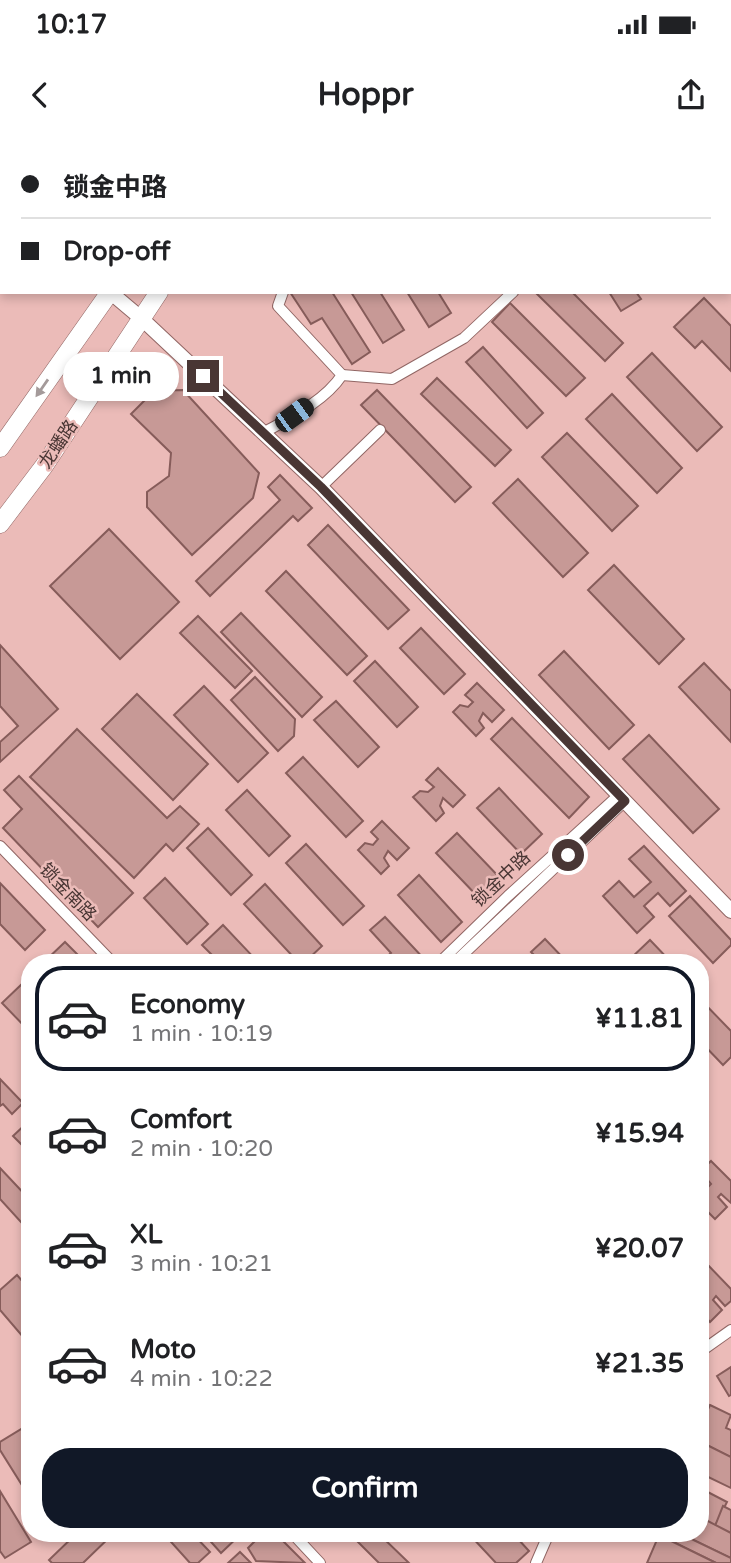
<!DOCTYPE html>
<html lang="en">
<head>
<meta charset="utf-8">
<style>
  :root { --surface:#fff; --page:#f6f6f6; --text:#202124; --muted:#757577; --line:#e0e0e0; --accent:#111827 }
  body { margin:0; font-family:"Varela Round","Noto Sans SC",sans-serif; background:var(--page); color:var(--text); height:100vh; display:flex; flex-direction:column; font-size:26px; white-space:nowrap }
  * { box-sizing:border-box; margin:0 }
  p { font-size:23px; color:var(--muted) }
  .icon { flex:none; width:38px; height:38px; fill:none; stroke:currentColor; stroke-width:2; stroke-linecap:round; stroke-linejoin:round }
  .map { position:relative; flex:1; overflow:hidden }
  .drawer { position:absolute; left:21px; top:814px; width:688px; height:588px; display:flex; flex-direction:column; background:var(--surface); border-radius:28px; box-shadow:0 4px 10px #0003 }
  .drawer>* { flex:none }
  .top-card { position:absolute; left:0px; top:0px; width:732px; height:154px; box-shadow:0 4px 10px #0003; display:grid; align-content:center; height:154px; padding:0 21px; background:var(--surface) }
  .end { position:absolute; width:32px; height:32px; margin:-16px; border:9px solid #493634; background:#fff; box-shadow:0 0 0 4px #fff }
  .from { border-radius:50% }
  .bubble { position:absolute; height:49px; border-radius:24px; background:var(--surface); box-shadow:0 4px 10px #0003; font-size:23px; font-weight:700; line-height:49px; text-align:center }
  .car { position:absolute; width:21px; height:42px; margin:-21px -10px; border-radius:9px; box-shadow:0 0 5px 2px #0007; background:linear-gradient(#222 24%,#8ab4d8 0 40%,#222 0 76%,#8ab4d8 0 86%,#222 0) }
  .top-card b { display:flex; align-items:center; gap:24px; height:66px; font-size:26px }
  .top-card b+b { border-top:2px solid var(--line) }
  .top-card i { width:18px; height:18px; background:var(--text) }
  ul { padding:12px 0 0; list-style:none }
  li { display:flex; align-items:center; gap:21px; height:105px; margin:0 14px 10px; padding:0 7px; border:4px solid transparent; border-radius:28px }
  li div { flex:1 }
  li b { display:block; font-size:26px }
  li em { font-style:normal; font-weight:700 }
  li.current { border-color:var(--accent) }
  li>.icon { width:63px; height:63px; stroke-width:1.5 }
  .action { display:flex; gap:14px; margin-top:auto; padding:14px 21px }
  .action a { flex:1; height:80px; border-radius:28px; background:var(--accent); color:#fff; font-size:28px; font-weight:700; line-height:80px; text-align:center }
  .status { display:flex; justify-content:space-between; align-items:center; height:49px; padding:0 35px; background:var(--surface); direction:ltr }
  .status svg { height:19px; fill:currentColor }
  header { display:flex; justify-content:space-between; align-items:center; height:91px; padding:0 21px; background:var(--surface); font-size:32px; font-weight:700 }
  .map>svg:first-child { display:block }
  .building { fill:#c79996; stroke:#865c5a; stroke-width:2 }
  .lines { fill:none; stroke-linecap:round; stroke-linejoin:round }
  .minor-casing { stroke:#916664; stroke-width:12 }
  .tertiary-casing { stroke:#916664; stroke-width:16 }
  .secondary-casing { stroke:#916664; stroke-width:18 }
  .primary-casing { stroke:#916664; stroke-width:19 }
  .minor { stroke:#fff; stroke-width:10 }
  .tertiary { stroke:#fff; stroke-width:14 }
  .secondary { stroke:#fff; stroke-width:16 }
  .primary { stroke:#fff; stroke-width:18 }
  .oneway { fill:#a49a9a }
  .route { stroke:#493634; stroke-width:9 }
  .labels { text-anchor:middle; stroke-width:5; stroke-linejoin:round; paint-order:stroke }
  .street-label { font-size:18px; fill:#493634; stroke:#ebbbb8 }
</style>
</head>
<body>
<div class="status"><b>10:17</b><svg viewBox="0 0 49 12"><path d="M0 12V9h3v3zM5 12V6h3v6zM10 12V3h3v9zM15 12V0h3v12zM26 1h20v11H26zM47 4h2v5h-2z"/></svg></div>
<header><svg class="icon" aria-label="back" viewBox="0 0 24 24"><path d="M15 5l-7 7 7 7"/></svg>Hoppr<svg class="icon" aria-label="share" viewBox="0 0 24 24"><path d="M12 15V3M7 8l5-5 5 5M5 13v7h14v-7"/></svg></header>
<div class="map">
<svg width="731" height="1423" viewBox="0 0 731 1423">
  <rect width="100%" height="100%" fill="#ebbbb8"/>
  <g class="building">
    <polygon points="290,152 332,152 370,212 352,224 322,178 311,184"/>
    <polygon points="351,152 380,152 404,190 383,203"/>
    <polygon points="407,152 438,152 451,173 429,187"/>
    <polygon points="535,152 572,152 623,203 605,221"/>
    <polygon points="609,152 636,152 641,159 621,171"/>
    <polygon points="704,158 731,186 731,231 702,201 695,208 674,187"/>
    <polygon points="510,163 585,238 566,256 492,182"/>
    <polygon points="483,207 543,273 527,288 466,222"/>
    <polygon points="652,213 722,287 697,311 627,237"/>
    <polygon points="437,238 511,310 495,326 421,254"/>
    <polygon points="183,250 259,333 253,358 192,415 147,367 147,352 169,336 171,313 131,274 154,251"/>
    <polygon points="377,250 471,347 455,362 361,265"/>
    <polygon points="612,254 682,328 657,353 586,279"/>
    <polygon points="567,293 638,366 612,391 542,317"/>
    <polygon points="280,335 312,368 298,381 293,376 210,456 196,441 280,360 268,347"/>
    <polygon points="518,339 588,413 563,437 493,363"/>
    <polygon points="328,385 409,470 388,489 308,405"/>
    <polygon points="109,389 179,462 120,519 50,446"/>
    <polygon points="614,425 684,499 659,524 588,450"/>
    <polygon points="286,431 367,516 347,535 266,451"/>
    <polygon points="241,473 322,557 302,577 221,492"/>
    <polygon points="198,476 252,531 235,548 180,493"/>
    <polygon points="421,488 465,534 444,554 400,508"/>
    <polygon points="0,505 58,569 0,622 0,602 18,586 0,566"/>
    <polygon points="564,511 634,585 609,609 539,535"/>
    <polygon points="375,521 418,567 397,587 354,541"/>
    <polygon points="704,523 731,551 731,602 679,547"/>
    <polygon points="255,537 295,579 294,596 278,611 231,560"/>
    <polygon points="477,543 504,570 492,582 483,573 479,581 484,588 476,596 453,572 460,565 468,567 473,562 465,555"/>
    <polygon points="204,546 268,613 238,642 174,575"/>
    <polygon points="137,554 208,624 173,660 102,589"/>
    <polygon points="336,561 379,607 358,627 314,580"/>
    <polygon points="512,578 589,657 569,678 491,599"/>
    <polygon points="77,589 167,678 180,666 199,684 173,711 166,704 134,738 30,637"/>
    <polygon points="649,595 719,669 693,693 623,619"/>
    <polygon points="303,617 363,681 346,697 286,633"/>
    <polygon points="438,628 465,655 453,667 443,658 440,666 444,673 436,681 413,657 420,651 428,652 434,647 426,640"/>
    <polygon points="19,636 133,753 98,787 3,688 22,669 4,650"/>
    <polygon points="499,648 542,694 521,714 477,668"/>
    <polygon points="247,650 290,696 269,716 226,670"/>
    <polygon points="382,681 409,708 397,720 388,711 384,718 389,726 381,734 358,710 365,703 373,705 378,699 371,692"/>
    <polygon points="208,688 252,735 231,755 187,708"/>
    <polygon points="457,693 501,739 480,759 436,713"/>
    <polygon points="306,704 364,766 343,785 286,723"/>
    <polygon points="644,706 686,751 670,766 658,753 644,766 654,777 637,793 603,756 619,741 634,757 651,742 629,719"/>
    <polygon points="419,735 462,782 441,802 398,755"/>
    <polygon points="165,738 208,784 187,804 144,758"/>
    <polygon points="0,743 45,790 25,810 0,784"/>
    <polygon points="265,744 322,806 305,822 298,822 244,764"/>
    <polygon points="690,756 731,800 731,805 713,823 669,776"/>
    <polygon points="385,777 427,822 381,822 391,813 370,790"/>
    <polygon points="223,785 258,822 219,822 202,805"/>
    <polygon points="545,799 567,822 541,822 531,812"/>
    <polygon points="650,800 671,822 631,822 629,820"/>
    <polygon points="65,802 85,822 44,822"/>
    <polygon points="23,843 30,850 30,892 2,863"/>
    <polygon points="700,859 731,891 731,917 723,925 700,901"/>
    <polygon points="0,939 23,963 12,974 3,964 0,966"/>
    <polygon points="29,981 30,982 30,1013 13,996"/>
    <polygon points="711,1021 731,1041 731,1063 721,1054 718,1057 727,1067 715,1079 700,1064 700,1039 708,1047 711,1044 700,1031"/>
    <polygon points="0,1028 30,1060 30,1092 0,1059"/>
    <polygon points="706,1123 731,1149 731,1161 725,1166 716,1156 713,1160 722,1170 710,1182 700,1171 700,1146 703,1149 706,1147 700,1140 700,1129"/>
    <polygon points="17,1135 30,1150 30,1205 0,1170 0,1150"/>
    <polygon points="731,1227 731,1255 729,1256 717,1236"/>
    <polygon points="710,1265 731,1275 726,1288 731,1290 731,1317 700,1302 700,1286"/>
    <polygon points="23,1288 30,1300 30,1358 0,1310 0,1302"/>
    <polygon points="705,1304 731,1317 731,1348 700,1333 700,1315"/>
    <polygon points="700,1348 727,1362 715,1386 700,1379"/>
    <polygon points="0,1351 31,1402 5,1418 0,1411"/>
    <polygon points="723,1366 731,1370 731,1394 715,1386"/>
    <polygon points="700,1377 731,1393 731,1418 679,1393 700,1393"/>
    <polygon points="77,1393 114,1393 83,1423 52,1423 49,1420"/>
    <polygon points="163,1393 192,1393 210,1412 198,1423 190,1423"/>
    <polygon points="203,1393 242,1393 221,1413"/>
    <polygon points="263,1393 275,1393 305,1423 256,1421 248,1408"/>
    <polygon points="349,1393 378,1393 409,1423 379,1423"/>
    <polygon points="468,1393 502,1393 505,1396 508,1393 524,1393 518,1399 529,1411 516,1423 496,1423"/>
    <polygon points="660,1393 679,1393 731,1418 731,1423 716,1423 659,1395"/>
    <polygon points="659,1395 716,1423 647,1423"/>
    <polygon points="240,1412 251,1423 228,1423"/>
  </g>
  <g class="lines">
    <g class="minor-casing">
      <g id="minor">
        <polyline points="500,2 502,0"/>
        <polyline points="342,235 392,239 464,198 513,152"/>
        <path d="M 263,293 C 290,278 325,261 342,235 L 278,166 L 283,152"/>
        <polyline points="321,347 380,290"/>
        <polyline points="0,706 112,822"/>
        <polyline points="440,822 508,756 619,655"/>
        <polyline points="455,822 625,661"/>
        <polyline points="700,1212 731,1190"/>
        <polyline points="292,1393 320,1423"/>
        <polyline points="536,1423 549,1393"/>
      </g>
    </g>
    <g class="tertiary-casing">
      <polyline id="tertiary" points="110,152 142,179 321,347 731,771"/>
    </g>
    <g class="secondary-casing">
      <g id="secondary">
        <polyline points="203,2 204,0"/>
        <polyline points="290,2 291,0"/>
      </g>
    </g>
    <g class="primary-casing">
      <g id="primary">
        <polyline points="234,2 236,0"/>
        <polyline points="260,2 261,0"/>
        <polyline points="0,308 110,152"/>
        <polyline points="0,384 44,326 159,152"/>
      </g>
    </g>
    <use href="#minor" class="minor"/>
    <use href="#tertiary" class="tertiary"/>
    <use href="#secondary" class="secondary"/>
    <use href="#primary" class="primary"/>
  </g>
  <defs><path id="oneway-solid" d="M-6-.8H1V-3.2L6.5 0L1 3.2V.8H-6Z" transform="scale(1.75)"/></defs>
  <use class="oneway" href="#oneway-solid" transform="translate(42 248) rotate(125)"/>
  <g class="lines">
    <polyline class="route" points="203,236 321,347 625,661 568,715"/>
  </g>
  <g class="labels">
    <g class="street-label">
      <text transform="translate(58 304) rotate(-56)" y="6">龙蟠路</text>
      <text transform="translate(501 739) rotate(-43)" y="6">锁金中路</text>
      <text transform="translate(68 752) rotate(46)" y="6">锁金南路</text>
    </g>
  </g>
</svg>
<i class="end from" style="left:568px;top:715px"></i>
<i class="end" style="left:203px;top:236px"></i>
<div class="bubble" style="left:63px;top:212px;width:116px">1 min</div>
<i class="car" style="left:294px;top:275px;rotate:54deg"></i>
<div class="top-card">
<b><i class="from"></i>锁金中路</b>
<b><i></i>Drop-off</b>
</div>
<section class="drawer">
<ul>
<li class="current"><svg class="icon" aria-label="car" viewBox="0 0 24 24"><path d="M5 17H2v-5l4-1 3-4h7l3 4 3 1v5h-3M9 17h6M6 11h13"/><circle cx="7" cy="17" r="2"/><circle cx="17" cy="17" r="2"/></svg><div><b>Economy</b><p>1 min · 10:19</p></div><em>¥11.81</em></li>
<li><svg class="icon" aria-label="car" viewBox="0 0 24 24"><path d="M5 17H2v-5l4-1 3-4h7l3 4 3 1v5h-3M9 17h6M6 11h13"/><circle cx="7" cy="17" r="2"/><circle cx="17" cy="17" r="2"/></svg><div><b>Comfort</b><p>2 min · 10:20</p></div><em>¥15.94</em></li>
<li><svg class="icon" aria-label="car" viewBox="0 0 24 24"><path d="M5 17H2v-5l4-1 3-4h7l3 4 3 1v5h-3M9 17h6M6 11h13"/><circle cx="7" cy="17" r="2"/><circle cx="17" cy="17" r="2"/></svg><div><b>XL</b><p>3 min · 10:21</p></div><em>¥20.07</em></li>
<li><svg class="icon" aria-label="car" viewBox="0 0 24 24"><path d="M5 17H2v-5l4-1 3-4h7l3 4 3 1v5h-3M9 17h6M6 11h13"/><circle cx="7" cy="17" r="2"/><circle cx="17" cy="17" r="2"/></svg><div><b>Moto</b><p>4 min · 10:22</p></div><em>¥21.35</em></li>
</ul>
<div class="action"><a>Confirm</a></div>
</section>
</div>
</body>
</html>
